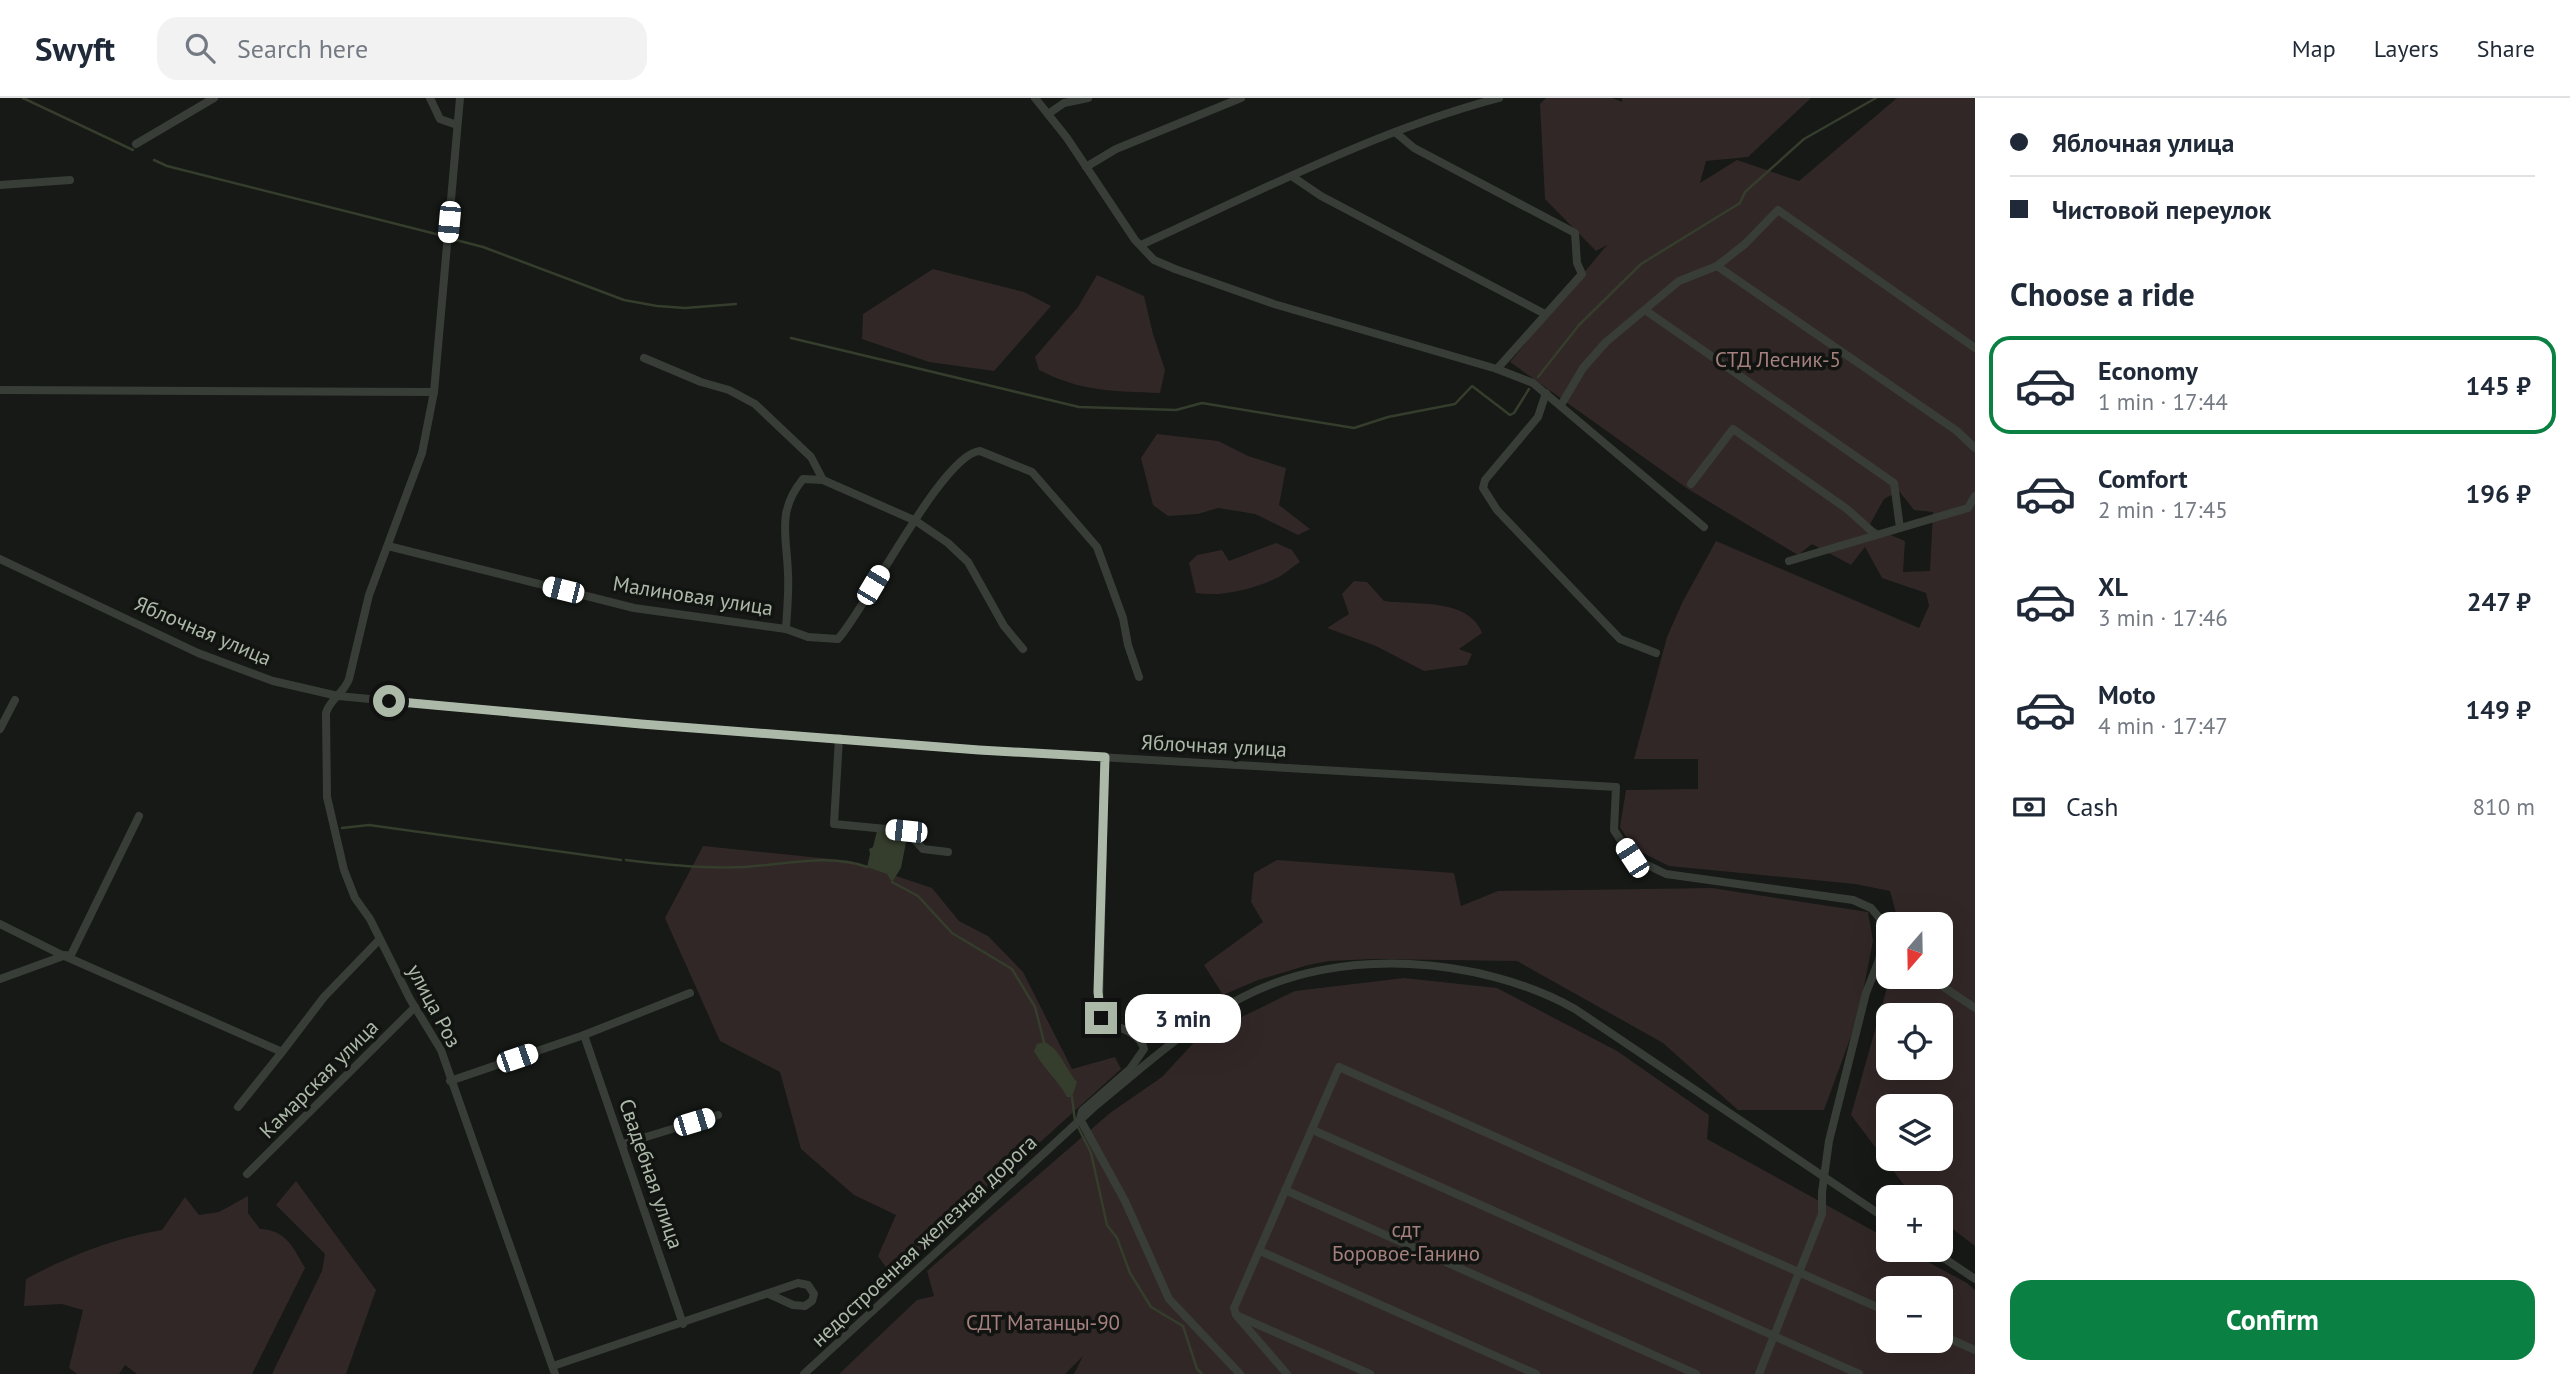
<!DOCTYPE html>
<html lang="en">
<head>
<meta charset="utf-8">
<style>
  :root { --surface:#fff; --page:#f2f2f3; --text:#1f2937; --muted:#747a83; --line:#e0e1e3; --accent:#0b8043 }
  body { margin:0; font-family:"PT Sans",sans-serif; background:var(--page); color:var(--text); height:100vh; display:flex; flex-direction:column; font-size:26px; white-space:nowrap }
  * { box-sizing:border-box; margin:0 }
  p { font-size:23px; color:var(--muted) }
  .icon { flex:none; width:38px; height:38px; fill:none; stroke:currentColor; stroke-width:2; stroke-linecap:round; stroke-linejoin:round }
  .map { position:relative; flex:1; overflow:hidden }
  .side { display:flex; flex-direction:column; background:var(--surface); width:595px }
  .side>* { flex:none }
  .hud { display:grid; align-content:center; height:154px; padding:0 35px; background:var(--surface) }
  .needle { width:46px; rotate:200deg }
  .buttons { position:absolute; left:1876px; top:814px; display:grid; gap:14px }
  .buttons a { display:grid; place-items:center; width:77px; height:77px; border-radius:14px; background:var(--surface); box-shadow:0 7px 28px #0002; font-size:35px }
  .end { position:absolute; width:32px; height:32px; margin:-16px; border:9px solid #adb9a8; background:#111; box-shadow:0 0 0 4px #111 }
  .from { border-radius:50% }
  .bubble { position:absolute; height:49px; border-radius:21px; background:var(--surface); box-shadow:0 7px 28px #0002; font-size:23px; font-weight:700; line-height:49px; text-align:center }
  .car { position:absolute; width:21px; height:42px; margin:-21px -10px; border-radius:9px; box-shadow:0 0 5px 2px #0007; background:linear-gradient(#fff 24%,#345 0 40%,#fff 0 76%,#345 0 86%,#fff 0) }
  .hud b { display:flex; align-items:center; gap:24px; height:66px; font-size:26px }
  .hud b+b { border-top:2px solid var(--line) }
  .hud i { width:18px; height:18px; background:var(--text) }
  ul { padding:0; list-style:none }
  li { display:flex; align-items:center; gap:21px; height:98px; margin:0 14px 10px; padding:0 21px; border:4px solid transparent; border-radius:21px }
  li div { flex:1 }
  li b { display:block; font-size:26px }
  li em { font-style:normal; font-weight:700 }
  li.current { border-color:var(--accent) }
  li>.icon { width:63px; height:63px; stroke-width:1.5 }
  h2 { padding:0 35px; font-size:32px; line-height:84px }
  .pay { display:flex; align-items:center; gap:18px; height:77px; padding:0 35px; font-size:26px }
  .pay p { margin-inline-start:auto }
  .action { display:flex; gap:14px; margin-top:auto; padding:14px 35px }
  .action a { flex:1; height:80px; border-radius:21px; background:var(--accent); color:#fff; font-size:28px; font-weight:700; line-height:80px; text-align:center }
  header { display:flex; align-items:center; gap:42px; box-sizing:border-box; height:98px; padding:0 35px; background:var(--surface); border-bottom:2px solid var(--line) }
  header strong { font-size:33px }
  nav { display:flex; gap:38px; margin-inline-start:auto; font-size:24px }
  .search { width:490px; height:63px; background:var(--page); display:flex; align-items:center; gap:18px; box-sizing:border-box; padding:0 24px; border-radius:21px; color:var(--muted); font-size:26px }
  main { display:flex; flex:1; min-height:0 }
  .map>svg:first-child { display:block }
  .green { fill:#312726; fill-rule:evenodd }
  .water { fill:#353d2c }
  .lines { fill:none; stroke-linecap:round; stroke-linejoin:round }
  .stream { stroke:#353d2c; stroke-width:2.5 }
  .street { stroke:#383e37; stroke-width:8 }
  .street-bridge { stroke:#383e37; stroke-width:8 }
  .route { stroke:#adb9a8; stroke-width:9 }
  .labels { text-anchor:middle; stroke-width:7; stroke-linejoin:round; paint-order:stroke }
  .park-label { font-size:21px; fill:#a5807e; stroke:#111411 }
  .street-label { font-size:21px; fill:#adb9a8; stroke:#111411 }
</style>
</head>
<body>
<header>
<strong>Swyft</strong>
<div class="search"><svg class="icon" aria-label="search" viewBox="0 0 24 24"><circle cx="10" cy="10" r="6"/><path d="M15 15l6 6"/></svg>Search here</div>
<nav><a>Map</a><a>Layers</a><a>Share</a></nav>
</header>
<main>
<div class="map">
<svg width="1975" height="1276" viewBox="0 0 1975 1276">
  <rect width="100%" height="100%" fill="#161916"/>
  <g class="green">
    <path d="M 1546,0 L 1612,0 L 1622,4 L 1622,0 L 1811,0 L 1748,59 L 1706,63 L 1700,85 L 1737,62 L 1799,83 L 1897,0 L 1975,0 L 1975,1148 L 1941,1122 L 1941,1099 L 1913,1099 L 1851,1017 L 1890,879 L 1941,878 L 1941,826 L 1899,826 L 1890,793 L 1855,786 L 1669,768 L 1633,750 L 1620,729 L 1626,692 L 1698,691 L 1698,661 L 1634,661 L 1667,539 L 1683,503 L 1716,443 L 1919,530 L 1929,508 L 1926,495 L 1882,480 L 1865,449 L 1851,467 L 1812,446 L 1798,457 L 1688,391 L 1510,264 L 1607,147 L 1596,153 L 1545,101 L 1540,6 ZM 1899,393 L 1914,412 L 1933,414 L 1930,473 L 1903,474 L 1905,443 L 1869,428 L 1884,401 ZM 1888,917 L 1941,917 L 1941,970 L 1888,970 ZM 1888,1008 L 1941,1008 L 1941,1060 L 1888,1060 Z"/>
    <polygon points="933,171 1024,194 1051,208 994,273 929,264 862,241 863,216"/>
    <path d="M 1097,177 L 1144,198 L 1153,236 L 1165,272 L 1160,295 C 1114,293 1081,294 1039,272 L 1035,259 L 1078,209 Z"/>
    <polygon points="1157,336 1218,343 1248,358 1286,370 1279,407 1310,431 1298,437 1255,416 1218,410 1198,416 1168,418 1153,407 1141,360"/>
    <path d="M 1276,445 L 1292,452 L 1300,464 C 1292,469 1285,476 1277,480 C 1252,491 1223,499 1196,495 L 1189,465 L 1197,457 L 1222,452 L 1229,463 Z"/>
    <path d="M 1354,483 L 1367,484 L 1384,503 C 1415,507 1469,500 1482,535 L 1459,551 L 1472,556 L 1467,567 L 1424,573 L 1376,548 L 1327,530 L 1349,516 L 1342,496 Z"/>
    <polygon points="703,748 851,763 932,790 959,823 988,838 1023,874 1072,971 1115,959 1121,971 892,1178 878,1158 896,1117 854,1097 801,1051 780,974 720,943 665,820"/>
    <polygon points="1277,762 1454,775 1461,808 1498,793 1712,790 1868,814 1873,843 1858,919 1824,1012 1738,1012 1663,945 1517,863 1373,861 1329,863 1308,867 1258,882 1223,897 1204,867 1263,824 1251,804 1254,775"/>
    <path d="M 1404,880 L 1497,890 L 1617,953 L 1709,1017 L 1707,1041 L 1888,1141 L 1888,1152 L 1906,1152 L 1967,1185 L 1975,1192 L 1975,1276 L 1074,1276 L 1083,1258 L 1065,1276 L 839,1276 L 917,1202 L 934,1198 L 927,1173 L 1110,1015 L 1162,979 L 1198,940 L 1295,893 ZM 1888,1190 L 1941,1190 L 1941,1242 L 1888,1242 Z"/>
    <polygon points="296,1083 376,1192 346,1276 272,1276 322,1173 325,1156 276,1107"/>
    <path d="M 248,1098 L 248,1115 L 260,1131 C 286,1132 293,1149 305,1170 L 252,1276 L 137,1276 L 125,1267 L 119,1276 L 77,1276 L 69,1270 L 83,1212 L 62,1206 L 24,1208 L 26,1181 C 68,1158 115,1140 162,1132 L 185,1099 L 199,1117 L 219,1114 Z"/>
  </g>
  <g class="water">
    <polygon points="877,733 907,739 901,770 892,784 887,776 867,769 870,756 869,751 873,749"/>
    <path d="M 1044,944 C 1060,950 1066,972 1077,984 L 1072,999 L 1067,999 C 1058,982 1043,970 1034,953 L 1037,946 Z"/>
  </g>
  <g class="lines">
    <g class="stream">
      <polyline points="23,0 133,52"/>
      <polyline points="154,62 167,68 440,137"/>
      <polyline points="456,142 483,149 624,202 657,208 685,210 736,206"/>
      <polyline points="791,240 1079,309 1176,312 1202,305 1354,330 1388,319 1455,306 1472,288 1510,317 1514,315 1529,291"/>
      <polyline points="1538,279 1579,227 1641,166 1740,105 1745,94 1804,41 1876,0"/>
      <polyline points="342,730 369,727 621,762"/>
      <path d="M 626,762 C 665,767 704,771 744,769 C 784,767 828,755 867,769"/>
      <polyline points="892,784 918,798 952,835 1012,871 1035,909 1044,944"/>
      <polyline points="1072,999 1075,1023 1091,1055 1107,1127 1117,1140 1130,1175 1151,1209 1183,1228 1197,1271 1202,1276"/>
    </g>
    <g class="street">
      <polyline points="430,0 440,21 457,27"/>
      <path d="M 460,0 L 434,294 L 422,355 L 369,497 L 349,581 C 344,595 330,601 326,615 L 327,699 L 344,772 L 355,800 L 370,821 L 410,901 L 441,952 L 555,1276"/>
      <polyline points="1035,0 1067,40 1135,142 1154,162 1175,171 1274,206 1497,271 1533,285 1704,429"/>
      <polyline points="1048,16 1064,5 1088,0"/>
      <polyline points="1395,34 1414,50 1575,135 1577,165 1582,176 1497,271"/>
      <polyline points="136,46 214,0"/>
      <polyline points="1086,69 1116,51 1241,0"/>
      <polyline points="1293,79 1321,98 1545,216"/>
      <polyline points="0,87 70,82"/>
      <path d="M 1141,147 C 1256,95 1377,32 1499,0"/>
      <polyline points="1717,168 1745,146 1778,112 1975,250"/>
      <polyline points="1645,212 1894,385 1900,430"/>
      <polyline points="644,260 701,284 729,292 755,306 811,359 823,382"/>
      <polyline points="0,292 434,294"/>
      <polyline points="1546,295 1538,319 1485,382 1483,390 1497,412 1620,541 1656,555"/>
      <polyline points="1561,307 1583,270 1606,244 1679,183 1717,168 1957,333 1975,350"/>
      <polyline points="1691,386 1733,331 1847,411 1876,437"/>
      <path d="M 388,448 L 634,510 L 786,531 L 808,539 L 838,541 C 867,509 943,355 980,353 L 1032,374 L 1097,449 L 1123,520 L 1128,547 L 1139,579"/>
      <polyline points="0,461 198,555 273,583 338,598 641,626 979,652 1616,689 1614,732 1632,760 1637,762 1666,776 1853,802 1871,810 1877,817 1882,824 1883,841 1879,862 1866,895 1829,1043 1822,1094 1822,1116 1759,1276"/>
      <polyline points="1789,463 1968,410 1975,398"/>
      <path d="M 786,531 C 787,513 789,494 788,476 C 787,438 776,414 803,381 L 823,382 L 916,423 L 948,445 L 968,464 L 1004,528 L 1023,551"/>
      <polyline points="0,631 15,602"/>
      <polyline points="839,640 834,726 907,733 923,751 948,754"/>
      <path d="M 1105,659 L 1099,911 L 1101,920 C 1116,932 1138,930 1144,951 L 1130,971 L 1082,1013 L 1080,1021 L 1125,1103 L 1169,1201 L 1240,1276"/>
      <polyline points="0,826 60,856 282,954 324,899 379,842"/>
      <polyline points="70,859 139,718"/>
      <polyline points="1934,878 1945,890 1975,910"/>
      <polyline points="0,881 66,857"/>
      <polyline points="584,937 683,1226"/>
      <polyline points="450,983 584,937 690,895"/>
      <polyline points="238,1009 282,954"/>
      <path d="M 1094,1009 C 1142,970 1188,927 1243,899 C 1340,848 1480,858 1575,911 L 1888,1122"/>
      <polyline points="1313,1032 1859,1276"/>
      <polyline points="623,1046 718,1017"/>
      <polyline points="247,1076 415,909"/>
      <polyline points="1285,1092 1696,1276"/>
      <polyline points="1932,1152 1975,1181"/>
      <polyline points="1260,1153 1536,1276"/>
      <polyline points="1238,1218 1370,1276"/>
      <polyline points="1941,1237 1975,1252"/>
      <polyline points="553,1268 798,1185 808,1187 814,1196 812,1203 805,1208 793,1207 769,1196"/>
      <polyline points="804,1276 1066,1035"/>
      <polyline points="1287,1276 1236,1217 1234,1210 1339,969 1888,1214"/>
    </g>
    <polyline class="street-bridge" points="1066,1035 1094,1009"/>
  </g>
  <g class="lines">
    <polyline class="route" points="389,603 641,626 979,652 1105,659 1098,894 1101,920"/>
  </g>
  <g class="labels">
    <g class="park-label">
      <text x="1778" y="269">СТД Лесник-5</text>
      <text x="1406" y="1139">сдт<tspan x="1406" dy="24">Боровое-Ганино</tspan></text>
      <text x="1043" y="1232">СДТ Матанцы-90</text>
    </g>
    <g class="street-label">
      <text transform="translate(693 498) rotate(9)" y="7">Малиновая улица</text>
      <text transform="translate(203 533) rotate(23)" y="7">Яблочная улица</text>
      <text transform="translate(1214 648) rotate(3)" y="7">Яблочная улица</text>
      <text transform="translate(434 908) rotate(62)" y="7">улица Роз</text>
      <text transform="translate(319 981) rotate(-45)" y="7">Камарская улица</text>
      <text transform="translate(651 1076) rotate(71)" y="7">Свадебная улица</text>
      <text transform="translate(924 1143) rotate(-43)" y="7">недостроенная железная дорога</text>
    </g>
  </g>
</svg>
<div class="buttons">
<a><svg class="needle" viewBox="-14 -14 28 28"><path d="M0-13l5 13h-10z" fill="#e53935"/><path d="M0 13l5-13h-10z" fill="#747a83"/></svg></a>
<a><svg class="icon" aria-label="locate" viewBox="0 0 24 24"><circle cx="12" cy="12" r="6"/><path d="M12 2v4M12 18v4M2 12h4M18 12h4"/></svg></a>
<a><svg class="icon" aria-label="layers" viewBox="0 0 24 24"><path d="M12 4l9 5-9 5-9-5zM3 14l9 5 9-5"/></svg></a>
<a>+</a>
<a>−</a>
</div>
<i class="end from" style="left:389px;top:603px"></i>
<i class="end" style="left:1101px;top:920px"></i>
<div class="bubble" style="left:1125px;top:896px;width:116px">3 min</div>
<i class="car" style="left:449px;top:124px;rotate:185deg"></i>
<i class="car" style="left:873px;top:487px;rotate:31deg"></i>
<i class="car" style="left:563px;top:492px;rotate:284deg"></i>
<i class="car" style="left:906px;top:733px;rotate:276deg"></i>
<i class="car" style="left:1632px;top:760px;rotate:327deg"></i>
<i class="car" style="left:517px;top:960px;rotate:71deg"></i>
<i class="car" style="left:694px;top:1024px;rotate:73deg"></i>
</div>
<section class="side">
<div class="hud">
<b><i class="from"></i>Яблочная улица</b>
<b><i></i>Чистовой переулок</b>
</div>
<h2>Choose a ride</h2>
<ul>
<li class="current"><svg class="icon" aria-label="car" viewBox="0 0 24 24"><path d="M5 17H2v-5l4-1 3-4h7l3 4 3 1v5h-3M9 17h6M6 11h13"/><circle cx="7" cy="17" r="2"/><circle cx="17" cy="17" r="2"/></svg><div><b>Economy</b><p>1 min · 17:44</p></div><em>145 ₽</em></li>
<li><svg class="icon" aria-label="car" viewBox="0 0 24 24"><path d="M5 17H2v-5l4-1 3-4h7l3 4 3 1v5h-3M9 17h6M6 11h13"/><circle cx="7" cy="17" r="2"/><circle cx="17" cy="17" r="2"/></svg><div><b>Comfort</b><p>2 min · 17:45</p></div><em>196 ₽</em></li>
<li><svg class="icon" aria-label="car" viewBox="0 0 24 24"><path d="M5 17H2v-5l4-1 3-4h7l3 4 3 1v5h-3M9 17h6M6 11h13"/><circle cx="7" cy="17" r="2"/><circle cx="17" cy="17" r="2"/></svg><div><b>XL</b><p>3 min · 17:46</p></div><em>247 ₽</em></li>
<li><svg class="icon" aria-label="car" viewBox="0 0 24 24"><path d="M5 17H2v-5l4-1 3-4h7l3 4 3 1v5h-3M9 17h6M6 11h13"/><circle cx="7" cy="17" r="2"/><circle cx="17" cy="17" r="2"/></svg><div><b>Moto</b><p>4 min · 17:47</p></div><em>149 ₽</em></li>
</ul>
<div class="pay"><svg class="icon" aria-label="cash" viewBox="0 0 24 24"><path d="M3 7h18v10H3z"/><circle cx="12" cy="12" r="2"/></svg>Cash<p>810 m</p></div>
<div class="action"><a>Confirm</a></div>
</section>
</main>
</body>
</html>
